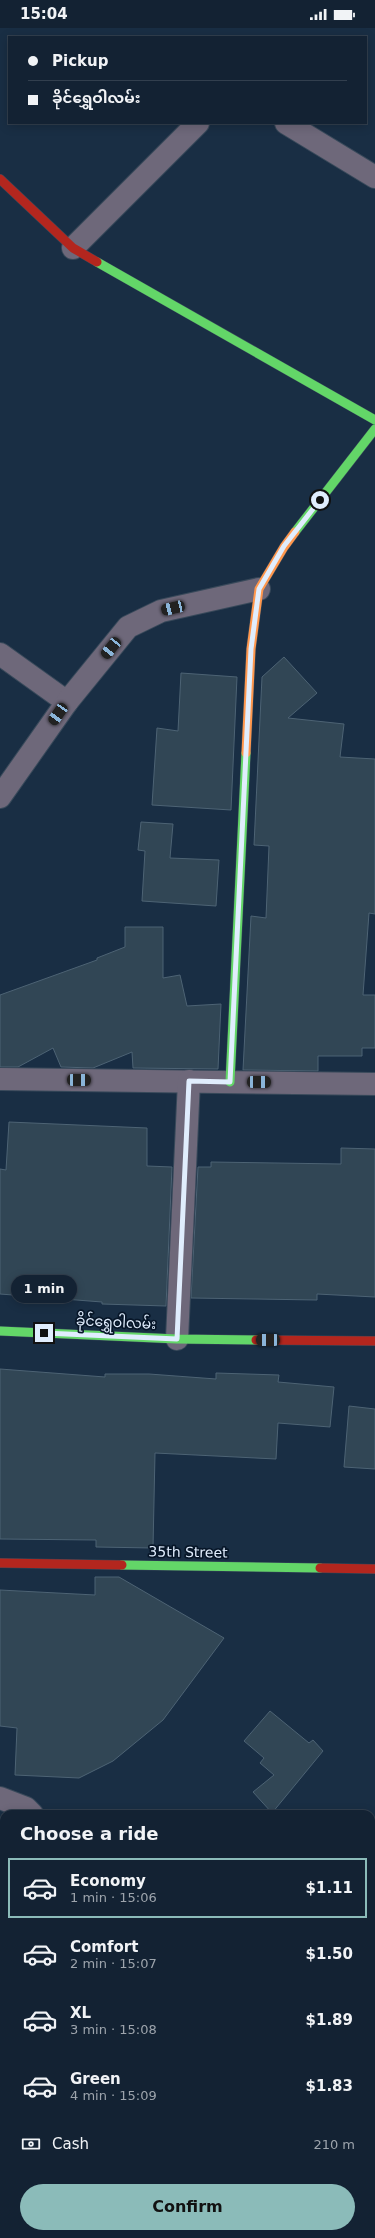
<!DOCTYPE html>
<html lang="en">
<head>
<meta charset="utf-8">
<style>
  :root { --surface:#132233; --page:#202f3f; --text:#f1f3f6; --muted:#9da4ac; --line:#323f4e; --accent:#8bbbb9 }
  body { margin:0; font-family:"DejaVu Sans","Noto Sans Myanmar",sans-serif; background:var(--page); color:var(--text); height:100vh; display:flex; flex-direction:column; font-size:15px; white-space:nowrap }
  * { box-sizing:border-box; margin:0 }
  p { font-size:13px; color:var(--muted) }
  .icon { flex:none; width:22px; height:22px; fill:none; stroke:currentColor; stroke-width:2; stroke-linecap:round; stroke-linejoin:round }
  .map { position:relative; flex:1; overflow:hidden }
  .drawer { position:absolute; left:0px; top:1782px; width:375px; height:428px; display:flex; flex-direction:column; background:var(--surface); border-radius:12px 12px 0 0; box-shadow:0 2px 10px #0003,0 0 0 1px var(--line) }
  .drawer>* { flex:none }
  .guide { position:absolute; left:8px; top:8px; width:359px; height:88px; border-radius:0px; box-shadow:0 2px 10px #0003,0 0 0 1px var(--line); display:grid; align-content:center; height:88px; padding:0 20px; background:var(--surface) }
  .end { position:absolute; width:18px; height:18px; margin:-9px; border:5px solid #e0edfd; background:#111; box-shadow:0 0 0 2px #111 }
  .from { border-radius:50% }
  .bubble { position:absolute; height:28px; border-radius:14px; background:var(--surface); box-shadow:0 2px 10px #0003,0 0 0 1px var(--line); font-size:13px; font-weight:600; line-height:28px; text-align:center }
  .car { position:absolute; width:12px; height:24px; margin:-12px -6px; border-radius:5px; box-shadow:0 0 3px 1px #0007; background:linear-gradient(#222 24%,#8ab4d8 0 40%,#222 0 76%,#8ab4d8 0 86%,#222 0) }
  .guide b { display:flex; align-items:center; gap:14px; height:38px; font-size:15px }
  .guide b+b { border-top:1px solid var(--line) }
  .guide i { width:10px; height:10px; background:var(--text) }
  ul { padding:0; list-style:none }
  li { display:flex; align-items:center; gap:12px; height:60px; margin:0 8px 6px; padding:0 12px; border:2px solid transparent; border-radius:0px }
  li div { flex:1 }
  li b { display:block; font-size:15px }
  li em { font-style:normal; font-weight:600 }
  li.selected { border-color:var(--accent) }
  li>.icon { width:36px; height:36px; stroke-width:1.5 }
  h2 { padding:0 20px; font-size:18px; line-height:48px }
  .pay { display:flex; align-items:center; gap:10px; height:44px; padding:0 20px; font-size:15px }
  .pay p { margin-inline-start:auto }
  .primary-button { display:flex; gap:8px; margin-top:auto; padding:8px 20px }
  .primary-button a { flex:1; height:46px; border-radius:24px; background:var(--accent); color:#111; font-size:16px; font-weight:600; line-height:46px; text-align:center }
  .status { display:flex; justify-content:space-between; align-items:center; height:28px; padding:0 20px; background:var(--surface); direction:ltr }
  .status svg { height:11px; fill:currentColor }
  .map>svg:first-child { display:block }
  .building { fill:#314655; stroke:#4d6374 }
  .lines { fill:none; stroke-linecap:round; stroke-linejoin:round }
  .street-casing { stroke:#38495a; stroke-width:24 }
  .fast-casing { stroke:#38495a; stroke-width:10 }
  .slow-casing { stroke:#38495a; stroke-width:10 }
  .jam-casing { stroke:#38495a; stroke-width:10 }
  .street { stroke:#6e687a; stroke-width:22 }
  .fast { stroke:#63d668; stroke-width:9 }
  .slow { stroke:#ff974d; stroke-width:9 }
  .jam { stroke:#b3261e; stroke-width:9 }
  .route { stroke:#e0edfd; stroke-width:5 }
  .labels { text-anchor:middle; stroke-width:3.5; stroke-linejoin:round; paint-order:stroke }
  .street-label { font-size:14px; fill:#e0edfd; stroke:#071628 }
</style>
</head>
<body>
<div class="status"><b>15:04</b><svg viewBox="0 0 49 12"><path d="M0 12V9h3v3zM5 12V6h3v6zM10 12V3h3v9zM15 12V0h3v12zM26 1h20v11H26zM47 4h2v5h-2z"/></svg></div>
<div class="map">
<svg width="375" height="2210" viewBox="0 0 375 2210">
  <rect width="100%" height="100%" fill="#192e44"/>
  <g class="building">
    <polygon points="284,629 317,665 288,690 344,696 340,729 375,731 375,886 369,885 363,967 375,967 375,1020 362,1020 362,1028 318,1028 318,1043 243,1042 251,888 266,890 269,818 254,817 262,649"/>
    <polygon points="181,645 237,649 231,782 152,777 157,700 178,703"/>
    <polygon points="141,794 173,796 170,830 219,832 216,878 142,873 145,823 138,822"/>
    <polygon points="125,899 163,899 163,950 180,947 187,978 221,976 218,1041 133,1040 132,1024 93,1040 61,1039 53,1020 18,1039 0,1039 0,967 97,932 97,930 125,919"/>
    <polygon points="9,1094 147,1100 147,1138 172,1139 166,1278 102,1276 102,1274 0,1266 0,1141 6,1142"/>
    <polygon points="341,1120 375,1121 375,1269 317,1266 317,1272 191,1270 198,1139 211,1139 211,1134 341,1136"/>
    <polygon points="0,1341 105,1349 105,1346 149,1346 216,1351 216,1345 279,1347 278,1354 334,1359 330,1399 278,1395 276,1431 155,1425 153,1520 96,1519 96,1512 0,1511"/>
    <polygon points="349,1378 375,1381 375,1441 344,1439"/>
    <polygon points="95,1549 119,1549 224,1610 163,1692 113,1733 79,1750 15,1747 17,1700 0,1698 0,1562 95,1567"/>
    <polygon points="270,1683 309,1715 313,1712 323,1723 272,1785 253,1764 274,1747 260,1735 264,1730 244,1713"/>
  </g>
  <g class="lines">
    <g class="street-casing">
      <g id="street">
        <polyline points="286,95 375,149"/>
        <polyline points="73,220 198,95"/>
        <polyline points="0,626 67,674"/>
        <polyline points="0,769 67,674 128,599 161,583 259,561"/>
        <polyline points="0,1051 375,1056"/>
        <polyline points="177,1311 189,1053"/>
        <polyline points="0,1770 26,1780 32,1786"/>
        <polyline points="371,1951 375,1950"/>
      </g>
    </g>
    <g class="fast-casing">
      <g id="fast">
        <polyline points="97,234 375,392"/>
        <polyline points="295,504 375,401"/>
        <polyline points="230,1054 246,725"/>
        <polyline points="0,1303 177,1311 256,1312"/>
        <polyline points="122,1537 320,1540"/>
      </g>
    </g>
    <g class="slow-casing">
      <polyline id="slow" points="246,725 251,621 259,561 284,519 295,504"/>
    </g>
    <g class="jam-casing">
      <g id="jam">
        <polyline points="0,151 73,220 97,234"/>
        <polyline points="256,1312 375,1313"/>
        <polyline points="0,1535 122,1537"/>
        <polyline points="320,1540 375,1541"/>
      </g>
    </g>
    <use href="#street" class="street"/>
    <use href="#fast" class="fast"/>
    <use href="#slow" class="slow"/>
    <use href="#jam" class="jam"/>
  </g>
  <g class="lines">
    <polyline class="route" points="44,1305 177,1311 189,1053 230,1054 251,621 259,561 284,518 320,472"/>
  </g>
  <g class="labels">
    <g class="street-label">
      <text transform="translate(116 1294) rotate(3)" y="5">ခိုင်ရွှေဝါလမ်း</text>
      <text transform="translate(188 1524) rotate(1)" y="5">35th Street</text>
    </g>
  </g>
</svg>
<i class="end from" style="left:320px;top:472px"></i>
<i class="end" style="left:44px;top:1305px"></i>
<div class="bubble" style="left:11px;top:1247px;width:66px">1 min</div>
<i class="car" style="left:173px;top:580px;rotate:257deg"></i>
<i class="car" style="left:111px;top:620px;rotate:219deg"></i>
<i class="car" style="left:58px;top:686px;rotate:215deg"></i>
<i class="car" style="left:79px;top:1052px;rotate:91deg"></i>
<i class="car" style="left:259px;top:1054px;rotate:91deg"></i>
<i class="car" style="left:268px;top:1312px;rotate:270deg"></i>
<div class="guide">
<b><i class="from"></i>Pickup</b>
<b><i></i>ခိုင်ရွှေဝါလမ်း</b>
</div>
<section class="drawer">
<h2>Choose a ride</h2>
<ul>
<li class="selected"><svg class="icon" aria-label="car" viewBox="0 0 24 24"><path d="M5 17H2v-5l4-1 3-4h7l3 4 3 1v5h-3M9 17h6M6 11h13"/><circle cx="7" cy="17" r="2"/><circle cx="17" cy="17" r="2"/></svg><div><b>Economy</b><p>1 min · 15:06</p></div><em>$1.11</em></li>
<li><svg class="icon" aria-label="car" viewBox="0 0 24 24"><path d="M5 17H2v-5l4-1 3-4h7l3 4 3 1v5h-3M9 17h6M6 11h13"/><circle cx="7" cy="17" r="2"/><circle cx="17" cy="17" r="2"/></svg><div><b>Comfort</b><p>2 min · 15:07</p></div><em>$1.50</em></li>
<li><svg class="icon" aria-label="car" viewBox="0 0 24 24"><path d="M5 17H2v-5l4-1 3-4h7l3 4 3 1v5h-3M9 17h6M6 11h13"/><circle cx="7" cy="17" r="2"/><circle cx="17" cy="17" r="2"/></svg><div><b>XL</b><p>3 min · 15:08</p></div><em>$1.89</em></li>
<li><svg class="icon" aria-label="car" viewBox="0 0 24 24"><path d="M5 17H2v-5l4-1 3-4h7l3 4 3 1v5h-3M9 17h6M6 11h13"/><circle cx="7" cy="17" r="2"/><circle cx="17" cy="17" r="2"/></svg><div><b>Green</b><p>4 min · 15:09</p></div><em>$1.83</em></li>
</ul>
<div class="pay"><svg class="icon" aria-label="cash" viewBox="0 0 24 24"><path d="M3 7h18v10H3z"/><circle cx="12" cy="12" r="2"/></svg>Cash<p>210 m</p></div>
<div class="primary-button"><a>Confirm</a></div>
</section>
</div>
</body>
</html>
